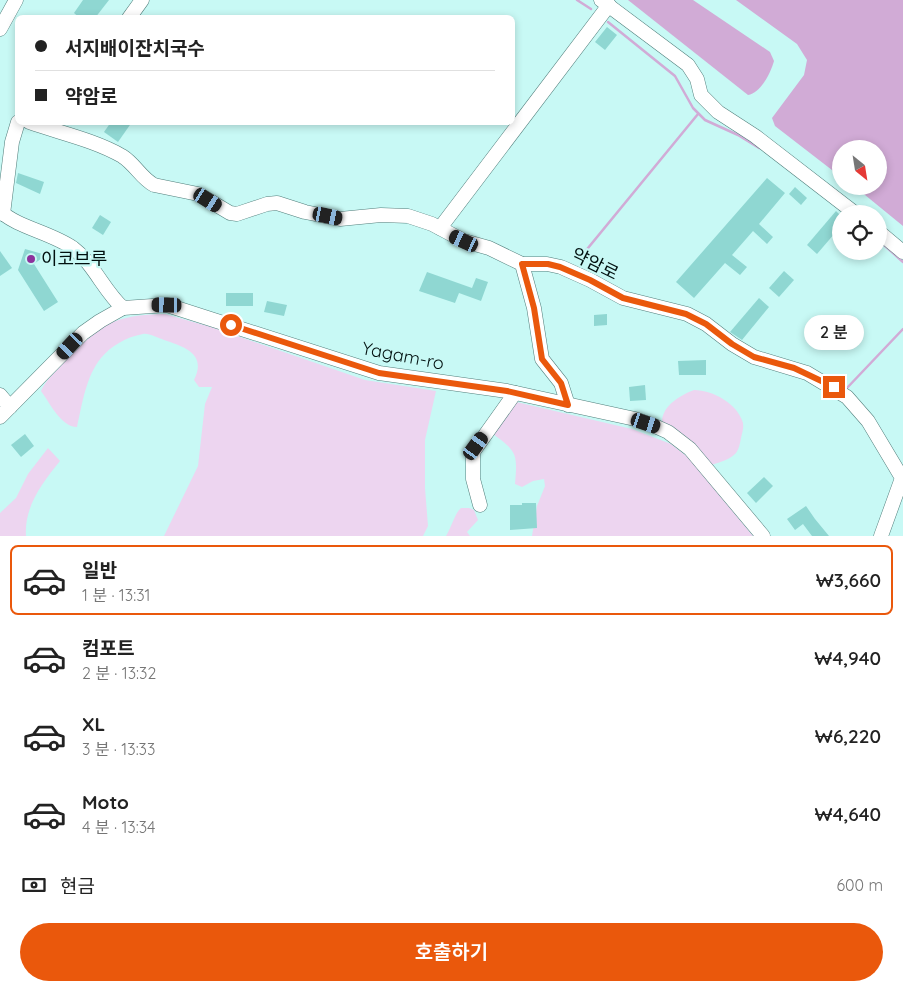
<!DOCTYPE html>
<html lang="ko">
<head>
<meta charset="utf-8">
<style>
  :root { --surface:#fff; --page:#f2f2f2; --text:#222; --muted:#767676; --line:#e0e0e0; --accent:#ea580c }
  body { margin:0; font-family:Quicksand,"Noto Sans KR",sans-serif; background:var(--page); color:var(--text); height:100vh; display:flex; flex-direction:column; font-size:19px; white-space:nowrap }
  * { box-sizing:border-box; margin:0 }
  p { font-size:16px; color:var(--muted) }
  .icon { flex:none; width:28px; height:28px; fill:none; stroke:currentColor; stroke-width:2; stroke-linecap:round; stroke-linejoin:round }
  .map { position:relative; height:536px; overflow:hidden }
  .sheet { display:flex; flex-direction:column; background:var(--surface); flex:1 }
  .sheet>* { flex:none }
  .hud { position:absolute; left:15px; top:15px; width:500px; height:110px; border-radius:8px; box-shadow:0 2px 8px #0003; display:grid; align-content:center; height:110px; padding:0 20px; background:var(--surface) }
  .needle { width:32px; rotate:150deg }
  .controls { position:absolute; left:832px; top:140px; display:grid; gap:10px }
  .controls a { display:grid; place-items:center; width:55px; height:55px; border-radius:50%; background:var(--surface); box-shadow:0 2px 8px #0003; font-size:25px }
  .end { position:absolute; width:22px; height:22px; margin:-11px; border:6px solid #ea580c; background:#fff; box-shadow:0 0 0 2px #fff }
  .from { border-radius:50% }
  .bubble { position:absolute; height:35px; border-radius:18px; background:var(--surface); box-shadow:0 2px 8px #0003; font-size:16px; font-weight:600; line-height:35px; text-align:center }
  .car { position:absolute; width:15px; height:30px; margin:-15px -8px; border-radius:6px; box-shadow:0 0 4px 1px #0007; background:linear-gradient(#222 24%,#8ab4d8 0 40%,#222 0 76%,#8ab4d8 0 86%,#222 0) }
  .hud b { display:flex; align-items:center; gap:18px; height:48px; font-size:19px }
  .hud b+b { border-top:1px solid var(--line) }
  .hud i { width:12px; height:12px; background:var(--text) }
  ul { padding:9px 0 0; list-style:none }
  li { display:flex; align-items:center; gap:15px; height:70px; margin:0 10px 8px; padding:0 10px; border:2px solid transparent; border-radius:8px }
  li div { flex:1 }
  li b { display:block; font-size:19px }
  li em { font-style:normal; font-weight:600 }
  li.active { border-color:var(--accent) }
  li>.icon { width:45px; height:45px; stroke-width:1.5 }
  .pay { display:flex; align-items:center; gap:12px; height:55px; padding:0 20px; font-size:19px }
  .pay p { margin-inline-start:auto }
  .action { display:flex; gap:10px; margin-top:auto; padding:10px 20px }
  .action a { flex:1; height:58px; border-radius:30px; background:var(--accent); color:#fff; font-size:20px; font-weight:600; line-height:58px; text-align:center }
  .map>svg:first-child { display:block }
  .green { fill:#edd5f0 }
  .water { fill:#d1abd6 }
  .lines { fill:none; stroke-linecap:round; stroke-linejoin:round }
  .stream { stroke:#d1abd6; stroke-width:2.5 }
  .building { fill:#8fd7d2 }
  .minor-casing { stroke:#527f7c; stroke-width:15 }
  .minor { stroke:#fff; stroke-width:14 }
  .route { stroke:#ea580c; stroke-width:6 }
  .poi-dot { fill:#8d319c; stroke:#c8f9f5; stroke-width:2 }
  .labels { text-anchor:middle; stroke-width:4.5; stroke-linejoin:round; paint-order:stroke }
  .poi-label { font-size:18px; fill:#01100f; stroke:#c8f9f5; text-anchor:start }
  .street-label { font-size:18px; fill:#01100f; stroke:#c8f9f5 }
</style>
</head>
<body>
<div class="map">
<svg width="903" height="536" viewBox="0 0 903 536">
  <rect width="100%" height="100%" fill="#c8f9f5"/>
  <g class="green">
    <path d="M 165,314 L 211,327 L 365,380 L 436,391 L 425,440 L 425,488 L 428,526 L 423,536 L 164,536 L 198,466 L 205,404 L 212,387 L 199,387 L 194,380 C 207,354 185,347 164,340 C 158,338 149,333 143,334 C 126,337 111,346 101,358 C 86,376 82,405 77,427 C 61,427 50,403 41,391 C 46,379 57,371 65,361 C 101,324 113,315 165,314 Z"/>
    <path d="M 694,390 C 713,390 738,404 743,423 C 744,428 742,433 741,438 C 740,443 739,449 736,453 C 731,459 720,462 712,465 L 662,421 C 663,405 681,395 694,390 Z"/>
    <path d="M 512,401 L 632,429 L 671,444 L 689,458 L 753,536 L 532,536 L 537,506 L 545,486 L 544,479 L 533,481 L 522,487 L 515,484 C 518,451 516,451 489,431 Z"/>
    <path d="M 48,448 L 60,461 C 42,483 24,507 26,536 L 0,536 L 0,513 L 16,498 L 28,474 Z"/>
    <path d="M 461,508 L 469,508 L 474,510 L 478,520 L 467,532 L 470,536 L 446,536 C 451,528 455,513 461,508 Z"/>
  </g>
  <g class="water">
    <path d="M 628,0 L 693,0 L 770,52 L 774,61 C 771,72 761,93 748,95 Z"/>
    <polygon points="736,0 903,0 903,226 854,186 879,186 879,149 841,149 841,177 775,126 772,118 804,75 807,60 797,44"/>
  </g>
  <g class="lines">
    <g class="stream">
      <polyline points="577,0 591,9"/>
      <polyline points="608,22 675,76 693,108 705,120 738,135 759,148"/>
      <polyline points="884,245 903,262"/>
      <polyline points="579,259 698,114"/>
      <polyline points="846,389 903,329"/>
    </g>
  </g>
  <g class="building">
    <polygon points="83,0 109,0 95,18 80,18 74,13"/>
    <polygon points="607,27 617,35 605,50 595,42"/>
    <polygon points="111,122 132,122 118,142 104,132"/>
    <polygon points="18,173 44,182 40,194 16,183"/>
    <polygon points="767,178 785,193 759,224 773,237 767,244 753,231 732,255 747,267 740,275 725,263 694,298 676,282"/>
    <polygon points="795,187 807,198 801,205 789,194"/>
    <polygon points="836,211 841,216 841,226 817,254 807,245"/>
    <polygon points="100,215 111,222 103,235 92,228"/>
    <polygon points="25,249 46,255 34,264 58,302 44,311 18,270"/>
    <polygon points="0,251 12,268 0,276"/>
    <polygon points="784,271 794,280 779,297 769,288"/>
    <polygon points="427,272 472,288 476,278 488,282 481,301 459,293 455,303 419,291"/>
    <rect x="226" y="293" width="27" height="13"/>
    <polygon points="759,298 769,307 742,340 730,332"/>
    <polygon points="267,301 287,305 284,316 264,312"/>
    <polygon points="607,314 607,325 594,326 594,315"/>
    <polygon points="706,360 706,375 679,375 678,361"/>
    <polygon points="645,385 646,400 630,401 629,387"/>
    <polygon points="25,434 34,446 21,457 11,445"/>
    <polygon points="764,477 773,486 756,503 747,493"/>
    <polygon points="522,503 536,503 537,528 510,530 510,505 522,505"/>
    <polygon points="806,506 815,519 829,536 812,536 803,524 795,530 787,519"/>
  </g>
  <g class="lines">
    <g class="minor-casing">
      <g id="minor">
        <polyline points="601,0 688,65 697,79 701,95 718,112 755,136 856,214"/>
        <polyline points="129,18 142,0"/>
        <polyline points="0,29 16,0"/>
        <path d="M 29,122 C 60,133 94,140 122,156 C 135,164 141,178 154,185 L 198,194 L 230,213 L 237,214 L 267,204 L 277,203 L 305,212 L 340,219 L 381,215 L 408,216 L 432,224 L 464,241 L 489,248 L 522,264 L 547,264 L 561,267 L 590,280 L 623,298 L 687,314 L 706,324 L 732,344 L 754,357 L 807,373 L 847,397 L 868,421 L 902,478 L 881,536"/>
        <path d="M 0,211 C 17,227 52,233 73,248 C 94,264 104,291 123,308 L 167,305 L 379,373 L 507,391 L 635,419 L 657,427 L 668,432 L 690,449 L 763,536"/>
        <polyline points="3,214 12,142 18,122"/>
        <polyline points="440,228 609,5"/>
        <polyline points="879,232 903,252"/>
        <polyline points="522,264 534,308 542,359 561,383 568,405"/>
        <polyline points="0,395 10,407"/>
        <polyline points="0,417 83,333 100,321 123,308"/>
        <polyline points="480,505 473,479 473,452 515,393"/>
      </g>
    </g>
    <use href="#minor" class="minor"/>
  </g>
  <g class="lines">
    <polyline class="route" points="231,325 379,373 507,391 568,405 561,383 542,359 534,308 522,264 548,264 560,267 590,280 623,298 686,314 706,324 732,344 754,357 794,368 834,387"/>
  </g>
  <circle class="poi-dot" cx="31" cy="259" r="5"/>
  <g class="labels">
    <g class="poi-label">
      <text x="41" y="265">이코브루</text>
    </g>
    <g class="street-label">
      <text transform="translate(595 264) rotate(26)" y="6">약암로</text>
      <text transform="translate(403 356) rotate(11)" y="6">Yagam-ro</text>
    </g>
  </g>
</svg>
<div class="controls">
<a><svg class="needle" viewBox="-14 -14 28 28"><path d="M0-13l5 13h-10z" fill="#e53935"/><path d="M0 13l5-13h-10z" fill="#767676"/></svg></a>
<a><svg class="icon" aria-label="locate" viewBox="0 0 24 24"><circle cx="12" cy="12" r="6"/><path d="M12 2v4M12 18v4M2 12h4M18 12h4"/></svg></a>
</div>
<i class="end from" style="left:231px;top:325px"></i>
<i class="end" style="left:834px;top:387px"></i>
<div class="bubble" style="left:804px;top:315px;width:60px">2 분</div>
<i class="car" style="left:208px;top:200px;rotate:122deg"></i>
<i class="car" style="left:328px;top:216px;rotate:102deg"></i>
<i class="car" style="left:464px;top:241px;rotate:295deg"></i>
<i class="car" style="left:167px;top:305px;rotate:271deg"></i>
<i class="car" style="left:70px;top:346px;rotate:223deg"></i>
<i class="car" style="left:646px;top:423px;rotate:108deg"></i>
<i class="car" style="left:476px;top:446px;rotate:36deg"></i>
<div class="hud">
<b><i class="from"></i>서지배이잔치국수</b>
<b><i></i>약암로</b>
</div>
</div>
<section class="sheet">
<ul>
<li class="active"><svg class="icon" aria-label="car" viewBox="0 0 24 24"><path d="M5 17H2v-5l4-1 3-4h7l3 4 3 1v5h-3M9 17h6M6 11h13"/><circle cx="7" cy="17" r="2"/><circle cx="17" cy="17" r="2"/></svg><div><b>일반</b><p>1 분 · 13:31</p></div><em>₩3,660</em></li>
<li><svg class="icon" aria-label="car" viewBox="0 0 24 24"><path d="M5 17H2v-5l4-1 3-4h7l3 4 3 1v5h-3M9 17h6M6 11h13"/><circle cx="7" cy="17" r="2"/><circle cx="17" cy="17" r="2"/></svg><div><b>컴포트</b><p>2 분 · 13:32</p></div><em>₩4,940</em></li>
<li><svg class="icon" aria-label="car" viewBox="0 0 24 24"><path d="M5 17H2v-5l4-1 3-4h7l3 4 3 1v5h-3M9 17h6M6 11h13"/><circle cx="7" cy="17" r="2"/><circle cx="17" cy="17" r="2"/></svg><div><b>XL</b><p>3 분 · 13:33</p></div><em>₩6,220</em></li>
<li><svg class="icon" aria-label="car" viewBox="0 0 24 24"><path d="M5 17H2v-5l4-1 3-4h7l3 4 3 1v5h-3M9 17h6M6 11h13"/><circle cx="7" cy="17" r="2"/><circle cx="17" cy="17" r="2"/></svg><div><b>Moto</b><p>4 분 · 13:34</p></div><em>₩4,640</em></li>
</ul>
<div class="pay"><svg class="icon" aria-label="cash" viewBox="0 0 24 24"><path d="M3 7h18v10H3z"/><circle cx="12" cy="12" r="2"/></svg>현금<p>600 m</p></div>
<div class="action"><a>호출하기</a></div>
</section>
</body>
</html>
